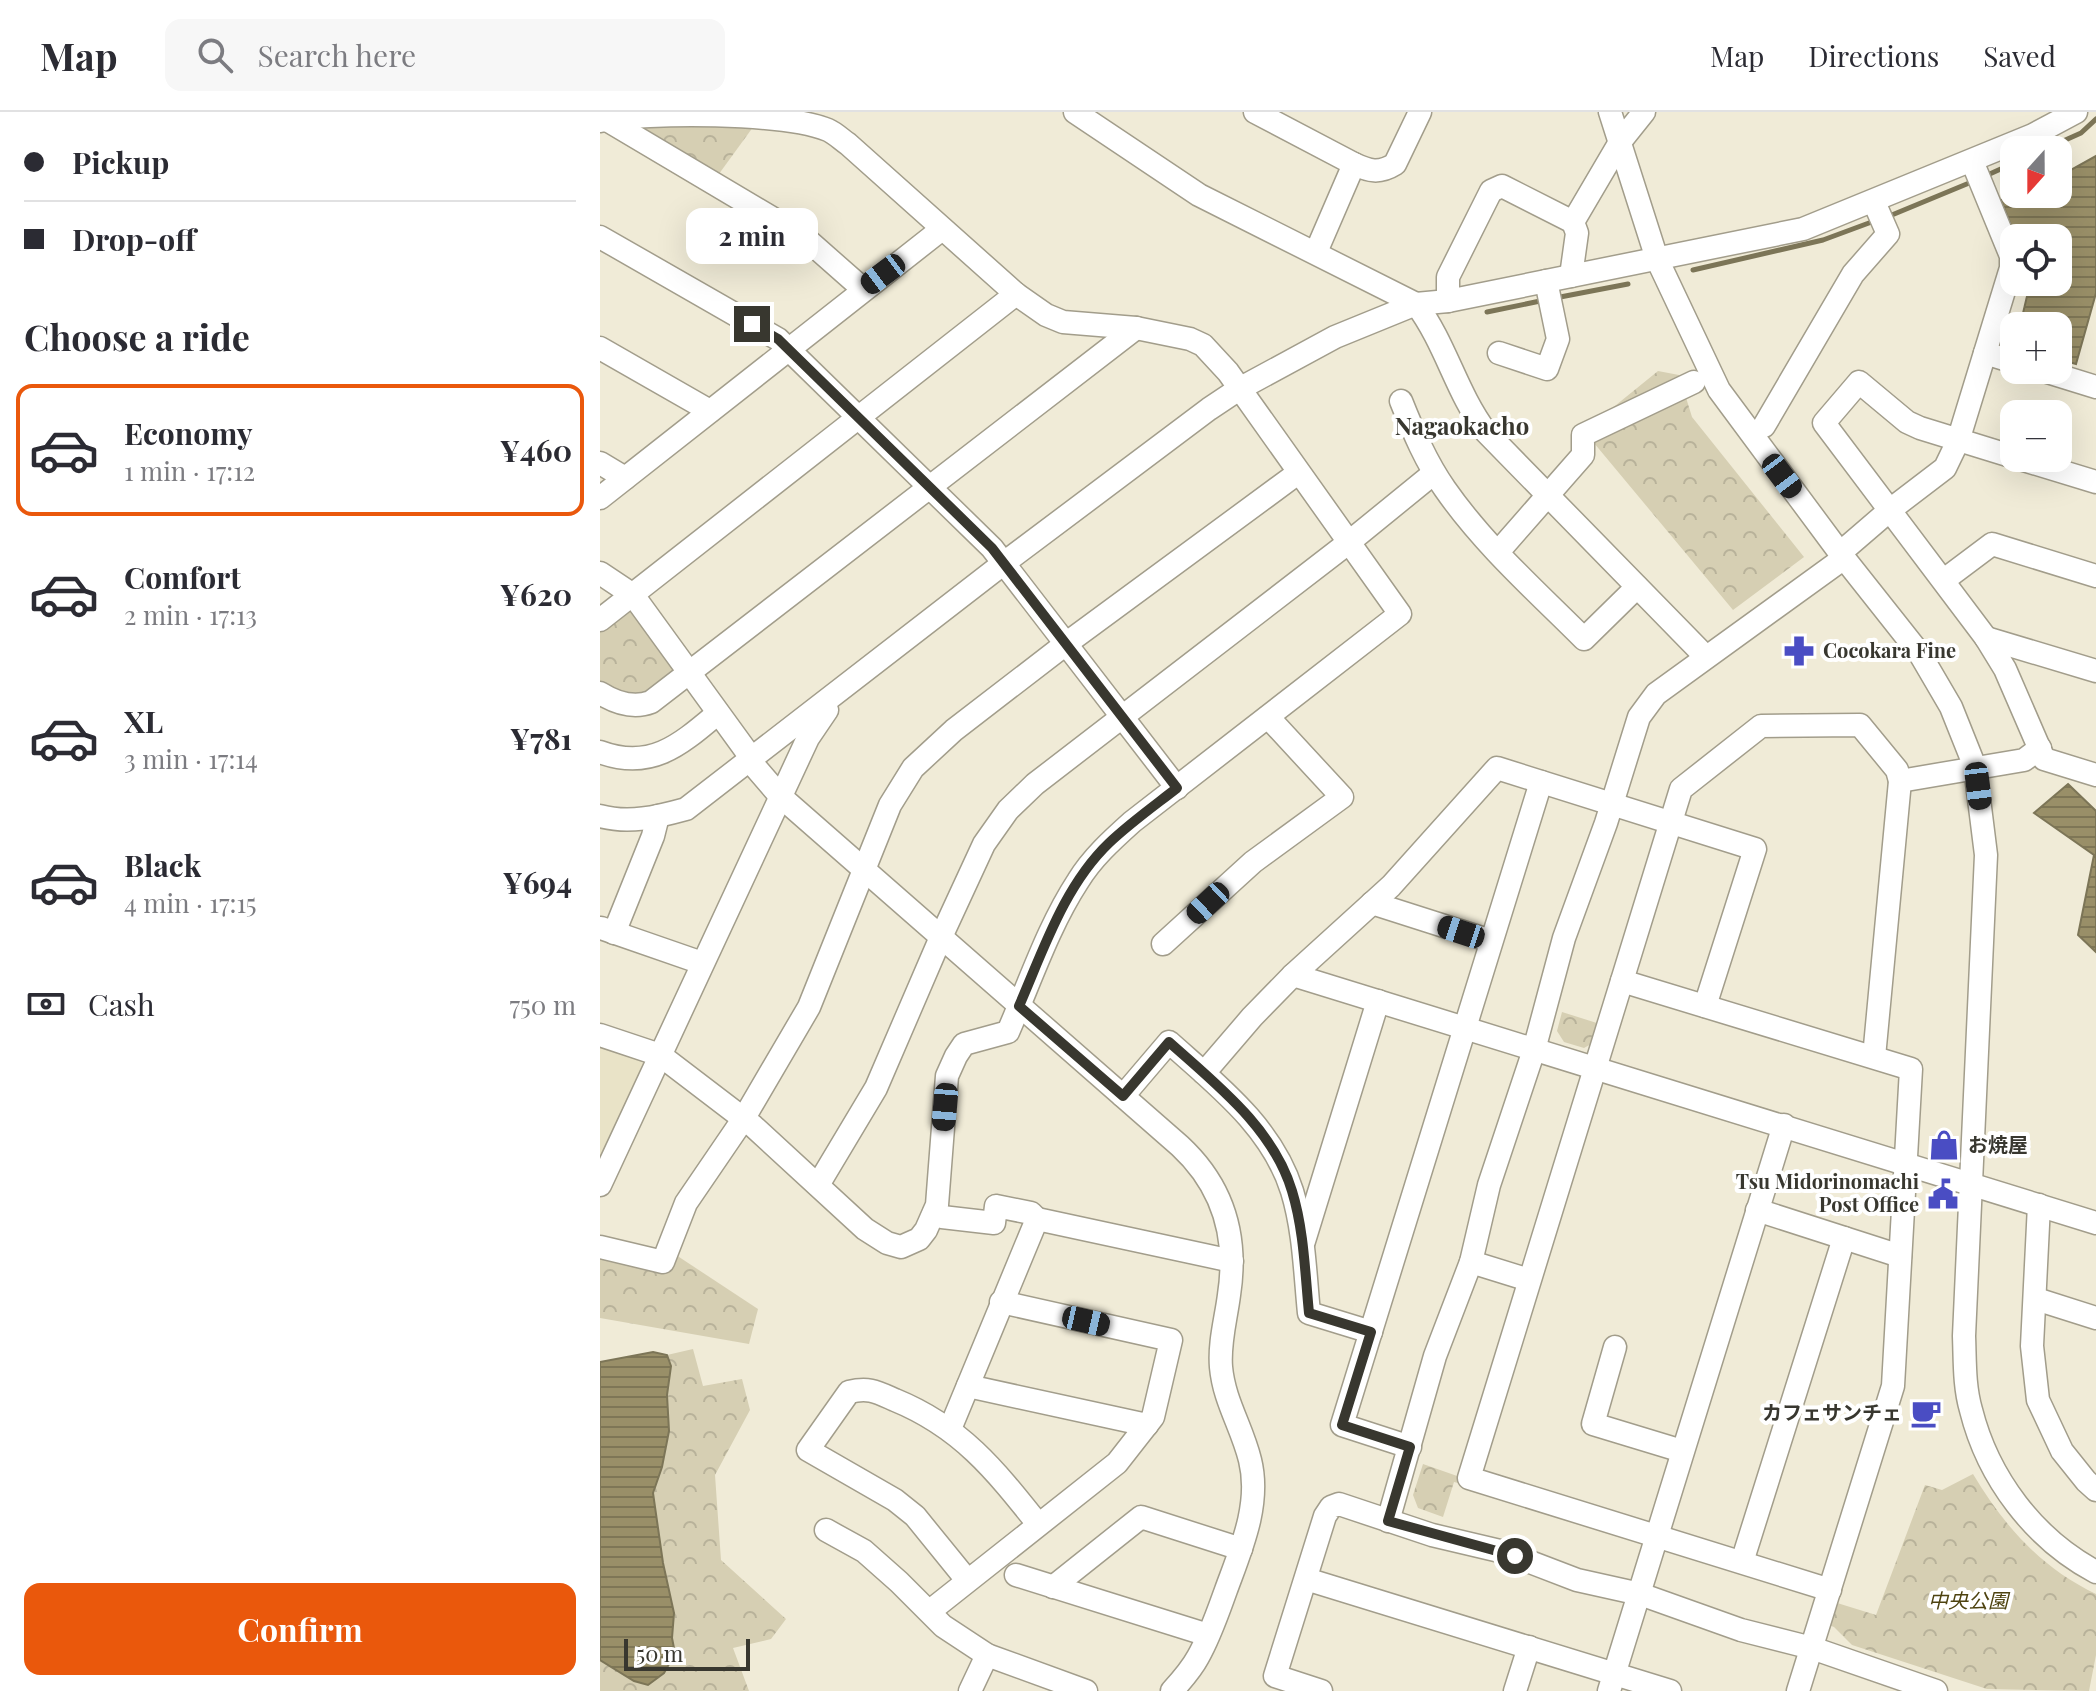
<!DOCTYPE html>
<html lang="en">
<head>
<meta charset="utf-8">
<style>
  :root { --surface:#fff; --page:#f7f7f7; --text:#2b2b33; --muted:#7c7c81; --line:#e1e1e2; --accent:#ea580c }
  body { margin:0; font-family:"Playfair Display","Noto Sans JP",serif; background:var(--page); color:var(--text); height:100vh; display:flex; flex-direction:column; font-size:30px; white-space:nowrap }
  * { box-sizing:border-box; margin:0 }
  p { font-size:26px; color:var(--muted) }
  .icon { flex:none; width:44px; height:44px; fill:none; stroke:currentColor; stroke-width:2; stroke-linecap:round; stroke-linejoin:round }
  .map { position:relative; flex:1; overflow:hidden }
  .panel { display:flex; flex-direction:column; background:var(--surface); width:600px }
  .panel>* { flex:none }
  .hud { display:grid; align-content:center; height:176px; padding:0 24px; background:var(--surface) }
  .needle { width:52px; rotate:201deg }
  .controls { position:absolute; left:1400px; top:24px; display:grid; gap:16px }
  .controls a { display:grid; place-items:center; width:72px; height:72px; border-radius:16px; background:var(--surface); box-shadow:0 8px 32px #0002; font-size:40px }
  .scale { position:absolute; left:24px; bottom:20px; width:126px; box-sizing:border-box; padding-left:8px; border:4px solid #38372f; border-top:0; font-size:22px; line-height:28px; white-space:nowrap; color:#38372f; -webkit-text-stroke:6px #fff; paint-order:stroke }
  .end { position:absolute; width:36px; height:36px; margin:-18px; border:10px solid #38372f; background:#fff; box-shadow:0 0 0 4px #fff }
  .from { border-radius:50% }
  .bubble { position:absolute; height:56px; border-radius:16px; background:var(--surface); box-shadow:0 8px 32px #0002; font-size:26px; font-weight:700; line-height:56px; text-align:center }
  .car { position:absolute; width:24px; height:48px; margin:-24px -12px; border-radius:10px; box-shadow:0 0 6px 2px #0007; background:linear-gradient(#222 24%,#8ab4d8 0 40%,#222 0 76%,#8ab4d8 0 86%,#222 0) }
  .hud b { display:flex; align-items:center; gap:28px; height:76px; font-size:30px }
  .hud b+b { border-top:2px solid var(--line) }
  .hud i { width:20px; height:20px; background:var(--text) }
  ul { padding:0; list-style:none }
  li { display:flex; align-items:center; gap:24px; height:132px; margin:0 16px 12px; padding:0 8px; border:4px solid transparent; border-radius:16px }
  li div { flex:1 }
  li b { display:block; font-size:30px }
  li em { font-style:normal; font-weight:700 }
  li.current { border-color:var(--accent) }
  li>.icon { width:72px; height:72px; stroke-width:1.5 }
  h2 { padding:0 24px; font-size:36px; line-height:96px }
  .pay { display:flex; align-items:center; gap:20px; height:88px; padding:0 24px; font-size:30px }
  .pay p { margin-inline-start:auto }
  .primary-button { display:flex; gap:16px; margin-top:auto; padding:16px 24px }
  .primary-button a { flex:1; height:92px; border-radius:16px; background:var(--accent); color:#fff; font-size:32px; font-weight:700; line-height:92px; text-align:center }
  header { display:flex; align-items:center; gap:48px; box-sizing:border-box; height:112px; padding:0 40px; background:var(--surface); border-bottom:2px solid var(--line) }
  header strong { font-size:38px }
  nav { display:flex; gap:44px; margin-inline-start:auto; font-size:28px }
  .search { width:560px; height:72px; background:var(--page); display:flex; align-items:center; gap:20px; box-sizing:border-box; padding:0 28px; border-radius:16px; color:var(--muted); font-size:30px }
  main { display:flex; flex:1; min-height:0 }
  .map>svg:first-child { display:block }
  .built { fill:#e9e3c7 }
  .forest { fill:url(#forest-crowns) }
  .water { fill:url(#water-rules); stroke:#7c7557; stroke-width:2 }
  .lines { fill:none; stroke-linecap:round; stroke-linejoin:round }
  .stream { stroke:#7c7557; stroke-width:5 }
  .minor-casing { stroke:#a29d8b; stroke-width:25 }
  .minor { stroke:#fff; stroke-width:22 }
  .route { stroke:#38372f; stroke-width:10 }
  .labels { text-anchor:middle; stroke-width:8; stroke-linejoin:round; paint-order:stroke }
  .poi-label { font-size:20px; font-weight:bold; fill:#38372f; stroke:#fff; text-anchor:start }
  .park-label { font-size:20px; font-style:italic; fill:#4e4310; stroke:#fff }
  .quarter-label { font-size:24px; font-weight:bold; fill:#38372f; stroke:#fff }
</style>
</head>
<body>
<header>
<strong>Map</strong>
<div class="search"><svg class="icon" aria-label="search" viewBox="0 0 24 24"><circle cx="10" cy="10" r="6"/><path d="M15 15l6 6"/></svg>Search here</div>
<nav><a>Map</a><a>Directions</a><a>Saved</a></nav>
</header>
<main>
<section class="panel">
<div class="hud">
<b><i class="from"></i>Pickup</b>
<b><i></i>Drop-off</b>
</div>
<h2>Choose a ride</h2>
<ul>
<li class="current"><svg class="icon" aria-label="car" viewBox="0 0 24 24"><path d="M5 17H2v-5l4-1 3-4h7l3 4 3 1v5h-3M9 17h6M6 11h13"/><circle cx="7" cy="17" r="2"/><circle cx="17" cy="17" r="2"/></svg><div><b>Economy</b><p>1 min · 17:12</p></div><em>¥460</em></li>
<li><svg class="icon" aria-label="car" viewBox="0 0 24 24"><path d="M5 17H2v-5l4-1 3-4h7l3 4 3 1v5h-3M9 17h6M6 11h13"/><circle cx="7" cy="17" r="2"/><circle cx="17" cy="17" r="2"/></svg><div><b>Comfort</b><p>2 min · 17:13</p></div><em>¥620</em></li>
<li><svg class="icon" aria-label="car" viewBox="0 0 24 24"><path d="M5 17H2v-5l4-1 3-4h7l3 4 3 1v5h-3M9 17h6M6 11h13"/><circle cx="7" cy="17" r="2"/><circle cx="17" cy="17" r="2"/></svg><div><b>XL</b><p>3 min · 17:14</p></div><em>¥781</em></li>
<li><svg class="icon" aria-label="car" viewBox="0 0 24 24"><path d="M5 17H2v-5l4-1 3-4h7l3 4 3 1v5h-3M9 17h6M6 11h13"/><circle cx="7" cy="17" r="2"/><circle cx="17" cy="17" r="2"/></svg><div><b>Black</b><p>4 min · 17:15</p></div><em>¥694</em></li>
</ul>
<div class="pay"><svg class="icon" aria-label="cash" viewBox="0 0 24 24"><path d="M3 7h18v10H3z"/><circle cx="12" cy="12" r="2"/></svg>Cash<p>750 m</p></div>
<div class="primary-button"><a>Confirm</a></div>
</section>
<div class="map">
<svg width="1496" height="1579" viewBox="0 0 1496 1579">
  <defs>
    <pattern id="forest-crowns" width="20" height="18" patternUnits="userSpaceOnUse" patternTransform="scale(2)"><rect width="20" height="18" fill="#d6cfb3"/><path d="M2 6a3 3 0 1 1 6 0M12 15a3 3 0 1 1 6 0" fill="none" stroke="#b8b29a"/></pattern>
    <pattern id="water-rules" width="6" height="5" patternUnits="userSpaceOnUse" patternTransform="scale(2)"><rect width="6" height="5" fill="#998f68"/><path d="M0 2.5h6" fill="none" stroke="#7e7656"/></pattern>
  </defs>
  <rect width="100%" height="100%" fill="#f0ebd7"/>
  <polygon class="built" points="0,932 40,946 45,955 0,1052"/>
  <g class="forest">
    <polygon points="39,10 156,11 116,66 37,20"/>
    <polygon points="1058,259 1079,263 1092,305 1204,445 1133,498 984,319"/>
    <polygon points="31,497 77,557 38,588 0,573 0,516"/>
    <polygon points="962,900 1000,912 995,930 984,936 964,930 957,919"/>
    <polygon points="0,1141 73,1141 158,1197 149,1232 0,1206"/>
    <polygon points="93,1237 103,1274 142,1267 150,1298 115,1363 121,1448 186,1507 171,1527 133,1536 149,1579 0,1579 0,1548 34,1569 75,1541 72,1526 74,1501 63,1451 53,1380 62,1355 69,1319 67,1283 71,1254 67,1243"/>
    <polygon points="823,1352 860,1365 858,1371 854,1370 843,1405 818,1396 813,1383"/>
    <path d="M 1373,1362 C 1404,1414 1441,1456 1496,1482 L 1496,1543 L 1489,1579 L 1387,1577 L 1252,1533 L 1234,1515 L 1226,1512 L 1234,1490 L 1276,1503 L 1325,1373 L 1342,1378 Z"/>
  </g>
  <g class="water">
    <polygon points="1496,44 1496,181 1476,252 1458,247 1458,214 1420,214 1428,180 1419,177 1421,170 1458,170 1458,126 1416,126 1401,88 1417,82 1458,82 1458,65"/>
    <polygon points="1468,672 1496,699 1496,840 1478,823 1494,743 1434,701"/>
    <polygon points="53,1240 67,1243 71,1254 67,1283 69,1319 62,1355 53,1381 63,1451 74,1501 72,1526 75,1541 64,1561 48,1573 34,1569 0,1548 0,1250"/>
  </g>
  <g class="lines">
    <g class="stream">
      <polyline points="1443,38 1481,21 1496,7"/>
      <polyline points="1383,65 1414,51"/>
      <polyline points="1287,105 1374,69"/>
      <polyline points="1093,158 1223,128 1277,108"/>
      <polyline points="955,186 1028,172"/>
      <polyline points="887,200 945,188"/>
    </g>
    <g class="minor-casing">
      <g id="minor">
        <path d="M 475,0 L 599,83 L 816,192 C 846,232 856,280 886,320 L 1106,545"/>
        <polyline points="655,0 754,52"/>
        <path d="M 1010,0 L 1057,147 L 1119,278 L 1240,441 L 1320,542 L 1351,595 L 1375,655 L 1386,743 L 1364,1224 C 1365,1249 1364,1274 1371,1298 C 1388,1366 1434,1427 1496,1460"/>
        <polyline points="7,8 204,125 263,177"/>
        <path d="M 0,9 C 48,0 184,0 228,18 C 235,21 242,28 248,32 L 416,182 L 446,203 L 463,210 L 536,216 L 590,227 L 603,233 L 628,260 L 800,502 L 532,710 C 512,728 492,746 478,769 C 448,815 430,870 408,920 L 364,932 L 356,944 L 347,964 L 337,1093 L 326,1118 L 319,1127 L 301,1135 L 287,1131 L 265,1117 L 153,1014 L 60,943 L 0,923"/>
        <polyline points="0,125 178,227 392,436 577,676"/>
        <path d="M 716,140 L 754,52 C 769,59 779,62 795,52 L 820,0"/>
        <polyline points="971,164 977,121 973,110 1020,30 1044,0"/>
        <polyline points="848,189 848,165 891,79 902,74 973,110"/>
        <polyline points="0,236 110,299"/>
        <polyline points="899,241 947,257 958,227 946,169"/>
        <polyline points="1385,241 1414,250"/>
        <polyline points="1441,258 1496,275"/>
        <path d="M 801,289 C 813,319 826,350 845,377 C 884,433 936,479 984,527 L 1037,475"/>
        <polyline points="1164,314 1253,162 1288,122 1274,90"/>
        <polyline points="1414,345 1320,316 1307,310 1259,270 1224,311 1386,526 1405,557 1444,647 1496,663"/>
        <polyline points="1417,346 1496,370"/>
        <polyline points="0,351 25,366"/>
        <polyline points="0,386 342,117"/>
        <polyline points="898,440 983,343 983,323 1094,270"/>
        <polyline points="1240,441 1290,398 1345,356 1358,329 1411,156 1411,144 1372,49"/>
        <polyline points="0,461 33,483 152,647"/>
        <polyline points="1344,468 1392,432 1496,464"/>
        <polyline points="0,508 416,182"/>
        <polyline points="1386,526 1496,559"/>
        <path d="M 0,581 C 16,591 33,597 51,590 L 536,216"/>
        <path d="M 0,640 C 51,659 80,633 118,601"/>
        <path d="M 150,649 L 180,684 L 580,1034 C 623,1074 638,1125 629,1183 C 626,1207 619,1230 621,1255 C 624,1289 642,1315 650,1348 C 661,1392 641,1437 626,1478 C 618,1500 610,1524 598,1545 C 591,1558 582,1568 572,1579"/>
        <polyline points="1300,669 1424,648 1440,636"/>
        <path d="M 0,704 C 29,712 57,705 86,697 L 404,451 L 609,297 L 639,277 L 735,225 L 816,192 L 848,189 L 1203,117 L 1433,23 L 1476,0"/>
        <polyline points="772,791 891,829"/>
        <polyline points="1,816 102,851"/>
        <polyline points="14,821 53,724 58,704"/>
        <polyline points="563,832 653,750 742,685 668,605"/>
        <polyline points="1022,869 1311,957 1293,1274 1198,1579"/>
        <polyline points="1105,894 1155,737 897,656 791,774 693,863 1496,1111"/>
        <polyline points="604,961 652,905 693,863"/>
        <path d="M 523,984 L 569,930 C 617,973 672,1015 692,1079 C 704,1118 705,1161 709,1201 L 771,1220"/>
        <polyline points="0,1073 208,626 227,598"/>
        <polyline points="218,1073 276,976 341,825 384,732 408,698 435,672 748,431 834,361"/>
        <polyline points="1439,1093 1432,1234 1438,1288 1462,1339 1486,1369 1496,1378"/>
        <polyline points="1157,1098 1300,1144"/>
        <polyline points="334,1101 342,1105 394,1111 396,1094 431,1101 437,1107"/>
        <polyline points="704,1129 778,889"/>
        <polyline points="0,1135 63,1150 86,1091 144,1006 209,895 290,693 313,656 354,618 467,531 698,361"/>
        <polyline points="871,1150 929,1168"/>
        <polyline points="1436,1187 1496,1206"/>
        <polyline points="1015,1235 993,1312 1082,1339"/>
        <polyline points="368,1274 547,1313"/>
        <polyline points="350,1317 437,1107 632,1149"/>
        <polyline points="810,1335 742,1313 941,670"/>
        <polyline points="788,1409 835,1244 871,1150 889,1073 934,938 964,826 1006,711 1039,605 1056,582 1244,446"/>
        <polyline points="226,1418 264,1439 299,1470 343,1514 387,1543 486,1579"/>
        <polyline points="1142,1450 1244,1126"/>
        <polyline points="416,1463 608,1523"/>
        <polyline points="706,1467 1070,1579"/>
        <path d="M 367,1468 L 315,1404 L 295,1388 L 208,1338 L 249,1280 C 269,1275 277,1280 295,1288 C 361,1315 395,1358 438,1412"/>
        <polyline points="453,1475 541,1405 641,1437"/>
        <polyline points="1230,1478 869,1366 1081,677 1161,614 1260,613 1297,658 1300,669 1274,945"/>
        <polyline points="330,1499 517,1351 553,1305 571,1228 401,1190"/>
        <polyline points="370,1579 387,1543"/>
        <polyline points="721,1579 675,1564 725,1404 731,1395 739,1392 832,1423 904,1440 977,1468 1040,1482 1141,1518 1212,1536 1336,1579"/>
        <polyline points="915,1579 929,1535"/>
        <polyline points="1009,1579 1184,1013"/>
      </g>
    </g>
    <use href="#minor" class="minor"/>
  </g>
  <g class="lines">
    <path class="route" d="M 152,212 L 178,227 L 392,436 L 577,676 C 554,694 530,711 509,731 C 464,774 443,839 419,894 L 523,984 L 569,930 C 617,973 673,1016 692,1079 C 704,1118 705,1161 709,1201 L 771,1220 L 742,1313 L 810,1335 L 788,1409 L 915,1444"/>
  </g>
  <defs>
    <g id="pharmacy-bare" transform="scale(2.4)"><path d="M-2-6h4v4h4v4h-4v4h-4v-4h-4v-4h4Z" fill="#4a4dc3" stroke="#fff" stroke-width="2.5" paint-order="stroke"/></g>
    <g id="shop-bare" transform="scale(2.4)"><path d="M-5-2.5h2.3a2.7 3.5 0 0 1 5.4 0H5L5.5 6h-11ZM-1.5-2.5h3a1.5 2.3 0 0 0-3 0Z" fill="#4a4dc3" stroke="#fff" stroke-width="2.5" paint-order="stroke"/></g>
    <g id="civic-bare" transform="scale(2.4)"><path d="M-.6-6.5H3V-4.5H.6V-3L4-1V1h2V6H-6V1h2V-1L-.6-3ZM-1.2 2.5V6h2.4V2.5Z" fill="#4a4dc3" stroke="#fff" stroke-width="2.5" paint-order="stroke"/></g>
    <g id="cafe-bare" transform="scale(2.4)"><path d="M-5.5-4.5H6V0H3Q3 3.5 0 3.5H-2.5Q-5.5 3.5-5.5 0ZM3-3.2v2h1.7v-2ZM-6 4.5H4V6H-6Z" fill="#4a4dc3" stroke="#fff" stroke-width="2.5" paint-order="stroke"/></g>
  </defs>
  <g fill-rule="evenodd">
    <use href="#pharmacy-bare" x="1199" y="539"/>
    <use href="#shop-bare" x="1344" y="1033"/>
    <use href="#civic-bare" x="1343" y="1082"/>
    <use href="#cafe-bare" x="1326" y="1301"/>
  </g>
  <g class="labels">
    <g class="poi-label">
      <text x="1223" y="546">Cocokara Fine</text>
      <text x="1368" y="1040">お焼屋</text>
      <text x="1319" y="1077" text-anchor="end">Tsu Midorinomachi<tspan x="1319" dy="23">Post Office</tspan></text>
      <text x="1302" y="1308" text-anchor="end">カフェサンチェ</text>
    </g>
    <g class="park-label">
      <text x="1368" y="1496">中央公園</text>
    </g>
    <g class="quarter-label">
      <text x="862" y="323">Nagaokacho</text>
    </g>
  </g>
</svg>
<div class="controls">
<a><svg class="needle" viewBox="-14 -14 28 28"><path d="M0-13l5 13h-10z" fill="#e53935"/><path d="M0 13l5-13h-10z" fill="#7c7c81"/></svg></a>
<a><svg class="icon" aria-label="locate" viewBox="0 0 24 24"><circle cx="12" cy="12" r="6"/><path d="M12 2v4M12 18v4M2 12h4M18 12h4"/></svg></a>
<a>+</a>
<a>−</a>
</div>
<div class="scale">50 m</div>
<i class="end from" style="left:915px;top:1444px"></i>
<i class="end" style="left:152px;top:212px"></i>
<div class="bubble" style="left:86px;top:96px;width:132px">2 min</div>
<i class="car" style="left:283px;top:162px;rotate:233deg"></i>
<i class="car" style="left:1182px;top:364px;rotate:143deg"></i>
<i class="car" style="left:1378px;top:674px;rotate:173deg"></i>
<i class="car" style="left:608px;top:791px;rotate:227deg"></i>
<i class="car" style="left:861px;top:820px;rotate:288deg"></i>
<i class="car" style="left:345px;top:995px;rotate:185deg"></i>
<i class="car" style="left:486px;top:1209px;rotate:103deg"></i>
</div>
</main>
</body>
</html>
